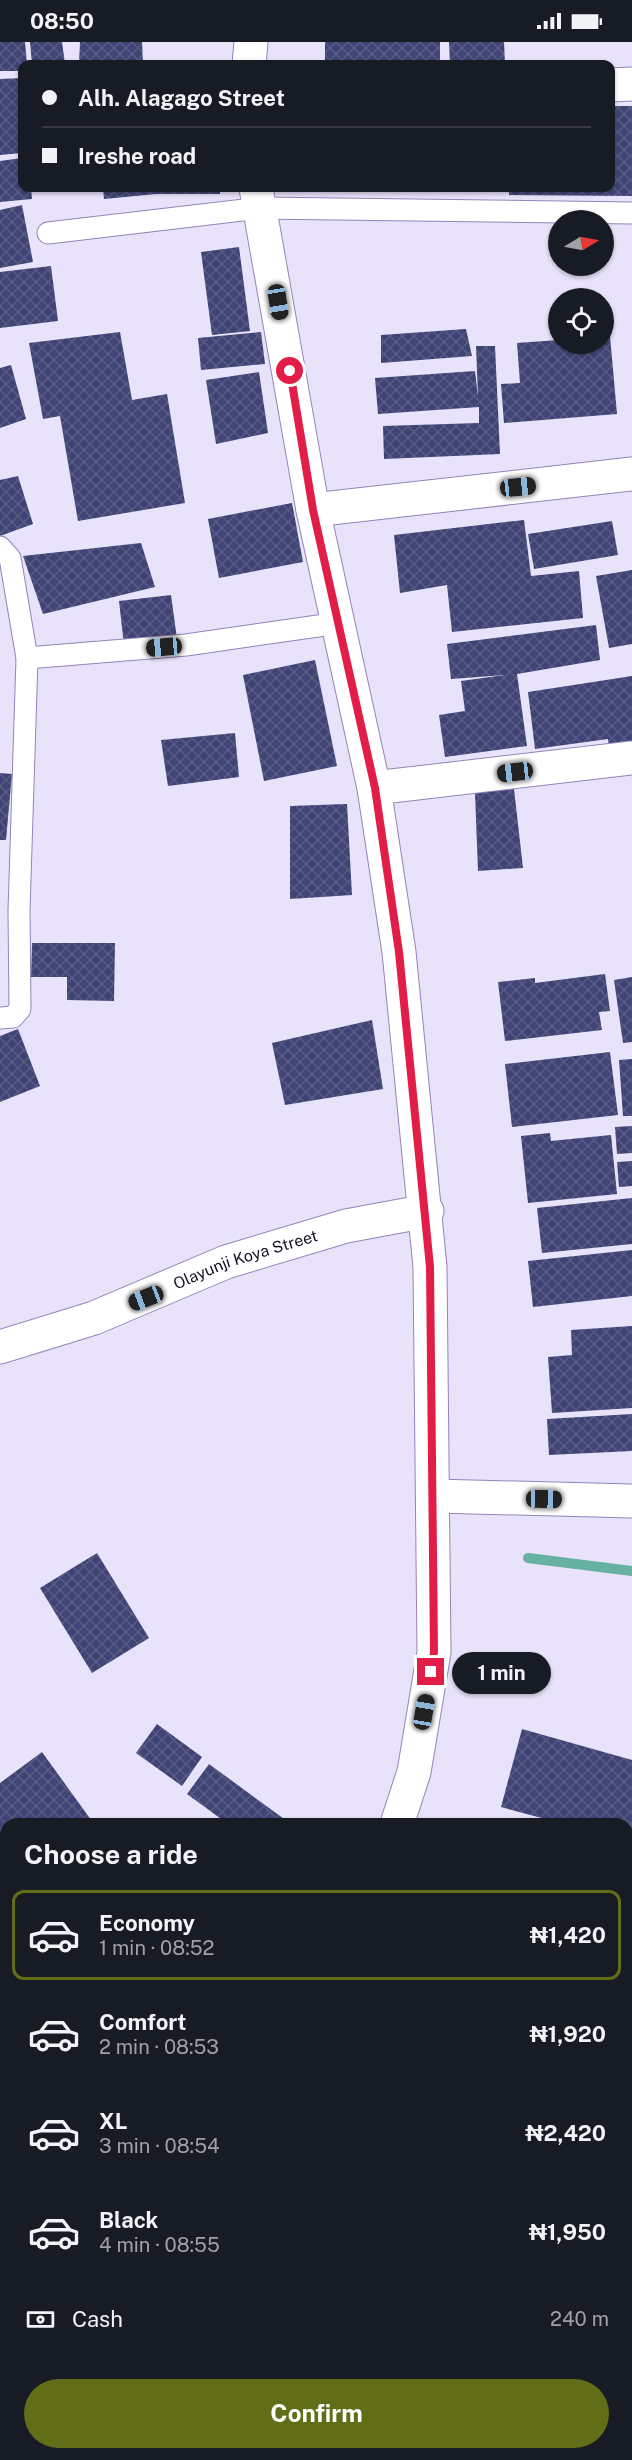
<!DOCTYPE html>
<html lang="en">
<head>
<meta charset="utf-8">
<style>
  :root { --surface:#171b24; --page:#20242c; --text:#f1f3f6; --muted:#9ea1a6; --line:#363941; --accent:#626e17 }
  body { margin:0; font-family:"Public Sans",sans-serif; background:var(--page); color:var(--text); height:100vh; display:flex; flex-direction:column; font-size:22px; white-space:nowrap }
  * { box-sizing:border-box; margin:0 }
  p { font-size:20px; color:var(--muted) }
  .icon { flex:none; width:33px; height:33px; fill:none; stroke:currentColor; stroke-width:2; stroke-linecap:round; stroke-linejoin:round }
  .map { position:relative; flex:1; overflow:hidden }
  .sheet { position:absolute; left:0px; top:1776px; width:633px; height:642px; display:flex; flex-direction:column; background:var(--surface); border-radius:18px 18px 0 0; box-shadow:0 2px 4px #0004 }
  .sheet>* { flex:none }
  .hud { position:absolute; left:18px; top:18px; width:597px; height:132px; border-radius:12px; box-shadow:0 2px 4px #0004; display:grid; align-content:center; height:132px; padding:0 24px; background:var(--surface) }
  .needle { width:39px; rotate:80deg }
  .buttons { position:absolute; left:548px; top:168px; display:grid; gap:12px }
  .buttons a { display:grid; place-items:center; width:66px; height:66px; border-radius:50%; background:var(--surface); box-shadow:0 2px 4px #0004; font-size:30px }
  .end { position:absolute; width:27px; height:27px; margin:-14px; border:8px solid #e11d48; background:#fff; box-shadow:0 0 0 3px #fff }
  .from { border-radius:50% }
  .bubble { position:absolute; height:42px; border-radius:21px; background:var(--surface); box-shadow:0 2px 4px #0004; font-size:20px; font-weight:700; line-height:42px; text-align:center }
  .car { position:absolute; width:18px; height:36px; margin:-18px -9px; border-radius:8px; box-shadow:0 0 4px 2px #0007; background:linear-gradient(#222 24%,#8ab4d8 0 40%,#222 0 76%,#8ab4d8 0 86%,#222 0) }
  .hud b { display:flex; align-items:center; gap:21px; height:57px; font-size:22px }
  .hud b+b { border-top:2px solid var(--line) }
  .hud i { width:15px; height:15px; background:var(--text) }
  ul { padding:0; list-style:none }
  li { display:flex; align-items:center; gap:18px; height:90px; margin:0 12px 9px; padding:0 12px; border:3px solid transparent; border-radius:12px }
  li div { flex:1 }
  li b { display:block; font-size:22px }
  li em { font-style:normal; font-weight:700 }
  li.on { border-color:var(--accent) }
  li>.icon { width:54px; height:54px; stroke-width:1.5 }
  h2 { padding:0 24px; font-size:27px; line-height:72px }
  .pay { display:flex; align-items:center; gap:15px; height:66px; padding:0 24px; font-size:22px }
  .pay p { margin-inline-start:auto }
  .cta { display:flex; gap:12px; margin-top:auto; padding:12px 24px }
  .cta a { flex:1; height:69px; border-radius:36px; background:var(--accent); color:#fff; font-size:24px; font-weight:700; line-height:69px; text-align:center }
  .status { display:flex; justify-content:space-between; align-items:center; height:42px; padding:0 30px; background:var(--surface); direction:ltr }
  .status svg { height:16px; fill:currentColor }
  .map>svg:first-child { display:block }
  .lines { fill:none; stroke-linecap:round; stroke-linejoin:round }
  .stream { stroke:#66b1a0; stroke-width:10 }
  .building { fill:url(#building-cross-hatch) }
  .service-casing { stroke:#9484ba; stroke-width:23 }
  .minor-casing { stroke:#9484ba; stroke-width:35 }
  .secondary-casing { stroke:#9484ba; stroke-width:35 }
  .path { stroke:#9f99b0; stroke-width:4; stroke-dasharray:6 3; stroke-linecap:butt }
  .service { stroke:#fff; stroke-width:21 }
  .minor { stroke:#fff; stroke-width:33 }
  .secondary { stroke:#fff; stroke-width:33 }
  .route { stroke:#e11d48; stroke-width:8 }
  .labels { text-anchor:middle; stroke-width:6; stroke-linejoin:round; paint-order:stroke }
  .street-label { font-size:16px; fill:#181226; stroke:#e8e2fa }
</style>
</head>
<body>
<div class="status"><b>08:50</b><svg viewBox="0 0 49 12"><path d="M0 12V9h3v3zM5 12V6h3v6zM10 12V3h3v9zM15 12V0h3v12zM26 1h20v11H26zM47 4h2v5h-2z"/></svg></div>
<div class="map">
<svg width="632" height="2418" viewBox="0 0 632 2418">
  <defs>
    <pattern id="building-cross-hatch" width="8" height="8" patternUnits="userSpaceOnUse" patternTransform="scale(1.5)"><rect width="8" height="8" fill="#3f4475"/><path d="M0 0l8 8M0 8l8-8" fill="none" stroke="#585b84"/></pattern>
  </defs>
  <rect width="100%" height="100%" fill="#e8e2fa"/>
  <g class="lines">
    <polyline class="stream" points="528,1516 632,1529"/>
  </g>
  <g class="building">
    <polygon points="0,0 25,0 27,22 22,22 22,29 0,29"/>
    <polygon points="30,0 62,0 65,22 32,22"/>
    <polygon points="80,0 142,0 143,22 79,22"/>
    <rect x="325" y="0" width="115" height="22"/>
    <polygon points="449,0 504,0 505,22 450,22"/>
    <polygon points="22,36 22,111 0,113 0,37"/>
    <polygon points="610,64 632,64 632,154 509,153 509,146 610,146"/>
    <polygon points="22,116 22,146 31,146 32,157 0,160 0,119"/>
    <polygon points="103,146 220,146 220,152 156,152 104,157"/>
    <polygon points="22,163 33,220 0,226 0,168"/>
    <polygon points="239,205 250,289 212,293 201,210"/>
    <polygon points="51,224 58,279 0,286 0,230"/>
    <polygon points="466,287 472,314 381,321 381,293"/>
    <polygon points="120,290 132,358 167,352 185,461 78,479 60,374 43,377 29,301"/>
    <polygon points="261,290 265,322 201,328 198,296"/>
    <polygon points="603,294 610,294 617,372 504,381 501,342 520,341 517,301 558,298 558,302 603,302"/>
    <polygon points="476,304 495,304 500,412 384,417 383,384 479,381 479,365 378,372 375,336 475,329 478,355"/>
    <polygon points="11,323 26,377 0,386 0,326"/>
    <polygon points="259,330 268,391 216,402 206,338"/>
    <polygon points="18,434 33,482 0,494 0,438"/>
    <polygon points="292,461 303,520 219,536 208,477"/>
    <polygon points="524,478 531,534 579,529 583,576 452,590 447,543 400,551 394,493"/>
    <polygon points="612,479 618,513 534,527 528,492"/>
    <polygon points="141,501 155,545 43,572 23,514"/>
    <polygon points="632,528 632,602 609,606 596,534"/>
    <polygon points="171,553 177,597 124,603 119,559"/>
    <polygon points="596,583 600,618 517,632 527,704 445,715 439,673 465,669 461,639 505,633 451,637 447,602"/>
    <polygon points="315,618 337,724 264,739 243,633"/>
    <polygon points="632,634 632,702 609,706 608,697 535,707 528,650"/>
    <polygon points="235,691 239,735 168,744 161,698"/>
    <polygon points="0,731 12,732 6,798 0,798"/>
    <polygon points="514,747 523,826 478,829 475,751"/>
    <polygon points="347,762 352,853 290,857 290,764"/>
    <polygon points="32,901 115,901 114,959 67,958 67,935 31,935"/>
    <polygon points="605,932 610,969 599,970 602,988 505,999 498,940 535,936 535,941"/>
    <polygon points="632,935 632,1000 623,1001 614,938"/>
    <polygon points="372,978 383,1047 285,1063 272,1001"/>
    <polygon points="18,987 40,1044 0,1060 0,994"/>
    <polygon points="610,1010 618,1073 512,1085 505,1022"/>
    <polygon points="632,1017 632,1074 623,1074 619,1018"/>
    <polygon points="632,1084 632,1111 617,1112 615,1085"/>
    <polygon points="550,1091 551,1099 611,1093 617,1152 528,1161 521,1094"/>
    <polygon points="632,1119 632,1144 619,1145 617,1120"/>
    <polygon points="632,1156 632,1202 542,1211 537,1166"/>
    <polygon points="632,1208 632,1254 533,1265 528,1219"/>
    <polygon points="632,1284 632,1366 552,1371 548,1315 572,1313 571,1288"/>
    <polygon points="632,1372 632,1409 549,1413 547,1377"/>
    <polygon points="97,1511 149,1596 92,1631 40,1546"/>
    <polygon points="157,1682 202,1715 182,1744 136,1711"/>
    <polygon points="522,1687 632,1718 632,1801 627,1799 627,1782 564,1782 501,1765"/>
    <polygon points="42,1710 94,1782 6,1782 6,1813 0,1805 0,1741"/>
    <polygon points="209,1722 291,1782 228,1782 187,1752"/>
    <polygon points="627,1931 632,1932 632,2020 627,2019"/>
    <polygon points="627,2058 632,2059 632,2119 627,2118"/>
    <polygon points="627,2147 632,2149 632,2229 627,2227"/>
    <polygon points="0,2245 6,2250 6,2258 0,2265"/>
    <polygon points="480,2412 533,2412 528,2418 487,2418"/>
  </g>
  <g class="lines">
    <g class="service-casing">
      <g id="service">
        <polyline points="48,191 260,166 632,171"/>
        <polyline points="0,505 10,516 27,616 19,869 20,967 13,975 0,976"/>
        <polyline points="27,616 186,603 339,581"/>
        <polyline points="0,2194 6,2199"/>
      </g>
    </g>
    <g class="minor-casing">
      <g id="minor">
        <polyline points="610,43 632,42"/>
        <polyline points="313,468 632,432"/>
        <polyline points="374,746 632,716"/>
        <path id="s1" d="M 0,1305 L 94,1276 L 226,1220 L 346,1184 L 427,1169"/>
        <polyline points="434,1454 632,1459"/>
        <polyline points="94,2412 97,2418"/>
        <polyline points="587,2418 589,2412"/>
      </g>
    </g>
    <g class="secondary-casing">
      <g id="secondary">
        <polyline points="249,22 251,0"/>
        <polyline points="256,146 313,468 374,746 399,910 430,1225 434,1610 414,1730 397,1782"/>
        <polyline points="0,2336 6,2326"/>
      </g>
    </g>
    <polyline class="path" points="627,2333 632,2333"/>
    <use href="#service" class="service"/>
    <use href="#minor" class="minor"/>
    <use href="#secondary" class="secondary"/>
  </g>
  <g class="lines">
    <polyline class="route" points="290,329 313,468 375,746 399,910 430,1225 434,1610 431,1630"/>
  </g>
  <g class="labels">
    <g class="street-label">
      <text dy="6" stroke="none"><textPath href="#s1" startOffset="261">Olayunji Koya Street</textPath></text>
    </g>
  </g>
</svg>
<div class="buttons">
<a><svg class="needle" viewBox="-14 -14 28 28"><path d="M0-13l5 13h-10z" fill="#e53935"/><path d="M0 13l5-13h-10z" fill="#9ea1a6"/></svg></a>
<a><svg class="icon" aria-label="locate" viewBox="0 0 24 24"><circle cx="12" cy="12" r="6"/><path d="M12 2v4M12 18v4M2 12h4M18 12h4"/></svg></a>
</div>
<i class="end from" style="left:290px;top:329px"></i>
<i class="end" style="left:431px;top:1630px"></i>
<div class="bubble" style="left:452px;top:1610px;width:99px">1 min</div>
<i class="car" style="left:278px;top:260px;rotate:171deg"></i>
<i class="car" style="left:518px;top:445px;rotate:84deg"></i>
<i class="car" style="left:164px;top:605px;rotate:265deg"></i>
<i class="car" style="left:515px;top:730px;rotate:263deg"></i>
<i class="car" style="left:146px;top:1256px;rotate:249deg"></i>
<i class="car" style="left:544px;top:1457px;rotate:91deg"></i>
<i class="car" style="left:424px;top:1670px;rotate:10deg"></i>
<div class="hud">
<b><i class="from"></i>Alh. Alagago Street</b>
<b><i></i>Ireshe road</b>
</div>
<section class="sheet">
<h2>Choose a ride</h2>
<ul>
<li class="on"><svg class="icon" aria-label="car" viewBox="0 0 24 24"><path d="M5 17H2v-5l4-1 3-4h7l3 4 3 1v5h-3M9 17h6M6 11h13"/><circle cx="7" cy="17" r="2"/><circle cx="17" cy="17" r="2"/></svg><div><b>Economy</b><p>1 min · 08:52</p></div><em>₦1,420</em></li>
<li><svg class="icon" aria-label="car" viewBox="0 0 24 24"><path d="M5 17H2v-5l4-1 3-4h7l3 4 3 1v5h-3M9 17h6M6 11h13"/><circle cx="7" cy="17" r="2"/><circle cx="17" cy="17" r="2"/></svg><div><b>Comfort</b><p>2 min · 08:53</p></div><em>₦1,920</em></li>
<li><svg class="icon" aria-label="car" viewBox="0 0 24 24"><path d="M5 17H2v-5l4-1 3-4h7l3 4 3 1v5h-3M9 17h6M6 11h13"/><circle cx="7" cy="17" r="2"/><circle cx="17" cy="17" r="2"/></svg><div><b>XL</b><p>3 min · 08:54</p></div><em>₦2,420</em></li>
<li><svg class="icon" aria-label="car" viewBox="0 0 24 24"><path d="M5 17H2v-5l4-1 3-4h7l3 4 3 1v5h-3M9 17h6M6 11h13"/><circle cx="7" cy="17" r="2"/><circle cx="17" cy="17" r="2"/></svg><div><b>Black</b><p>4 min · 08:55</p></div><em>₦1,950</em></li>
</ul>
<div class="pay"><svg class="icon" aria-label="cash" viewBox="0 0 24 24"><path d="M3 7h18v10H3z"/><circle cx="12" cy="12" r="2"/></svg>Cash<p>240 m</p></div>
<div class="cta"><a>Confirm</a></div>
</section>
</div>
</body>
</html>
